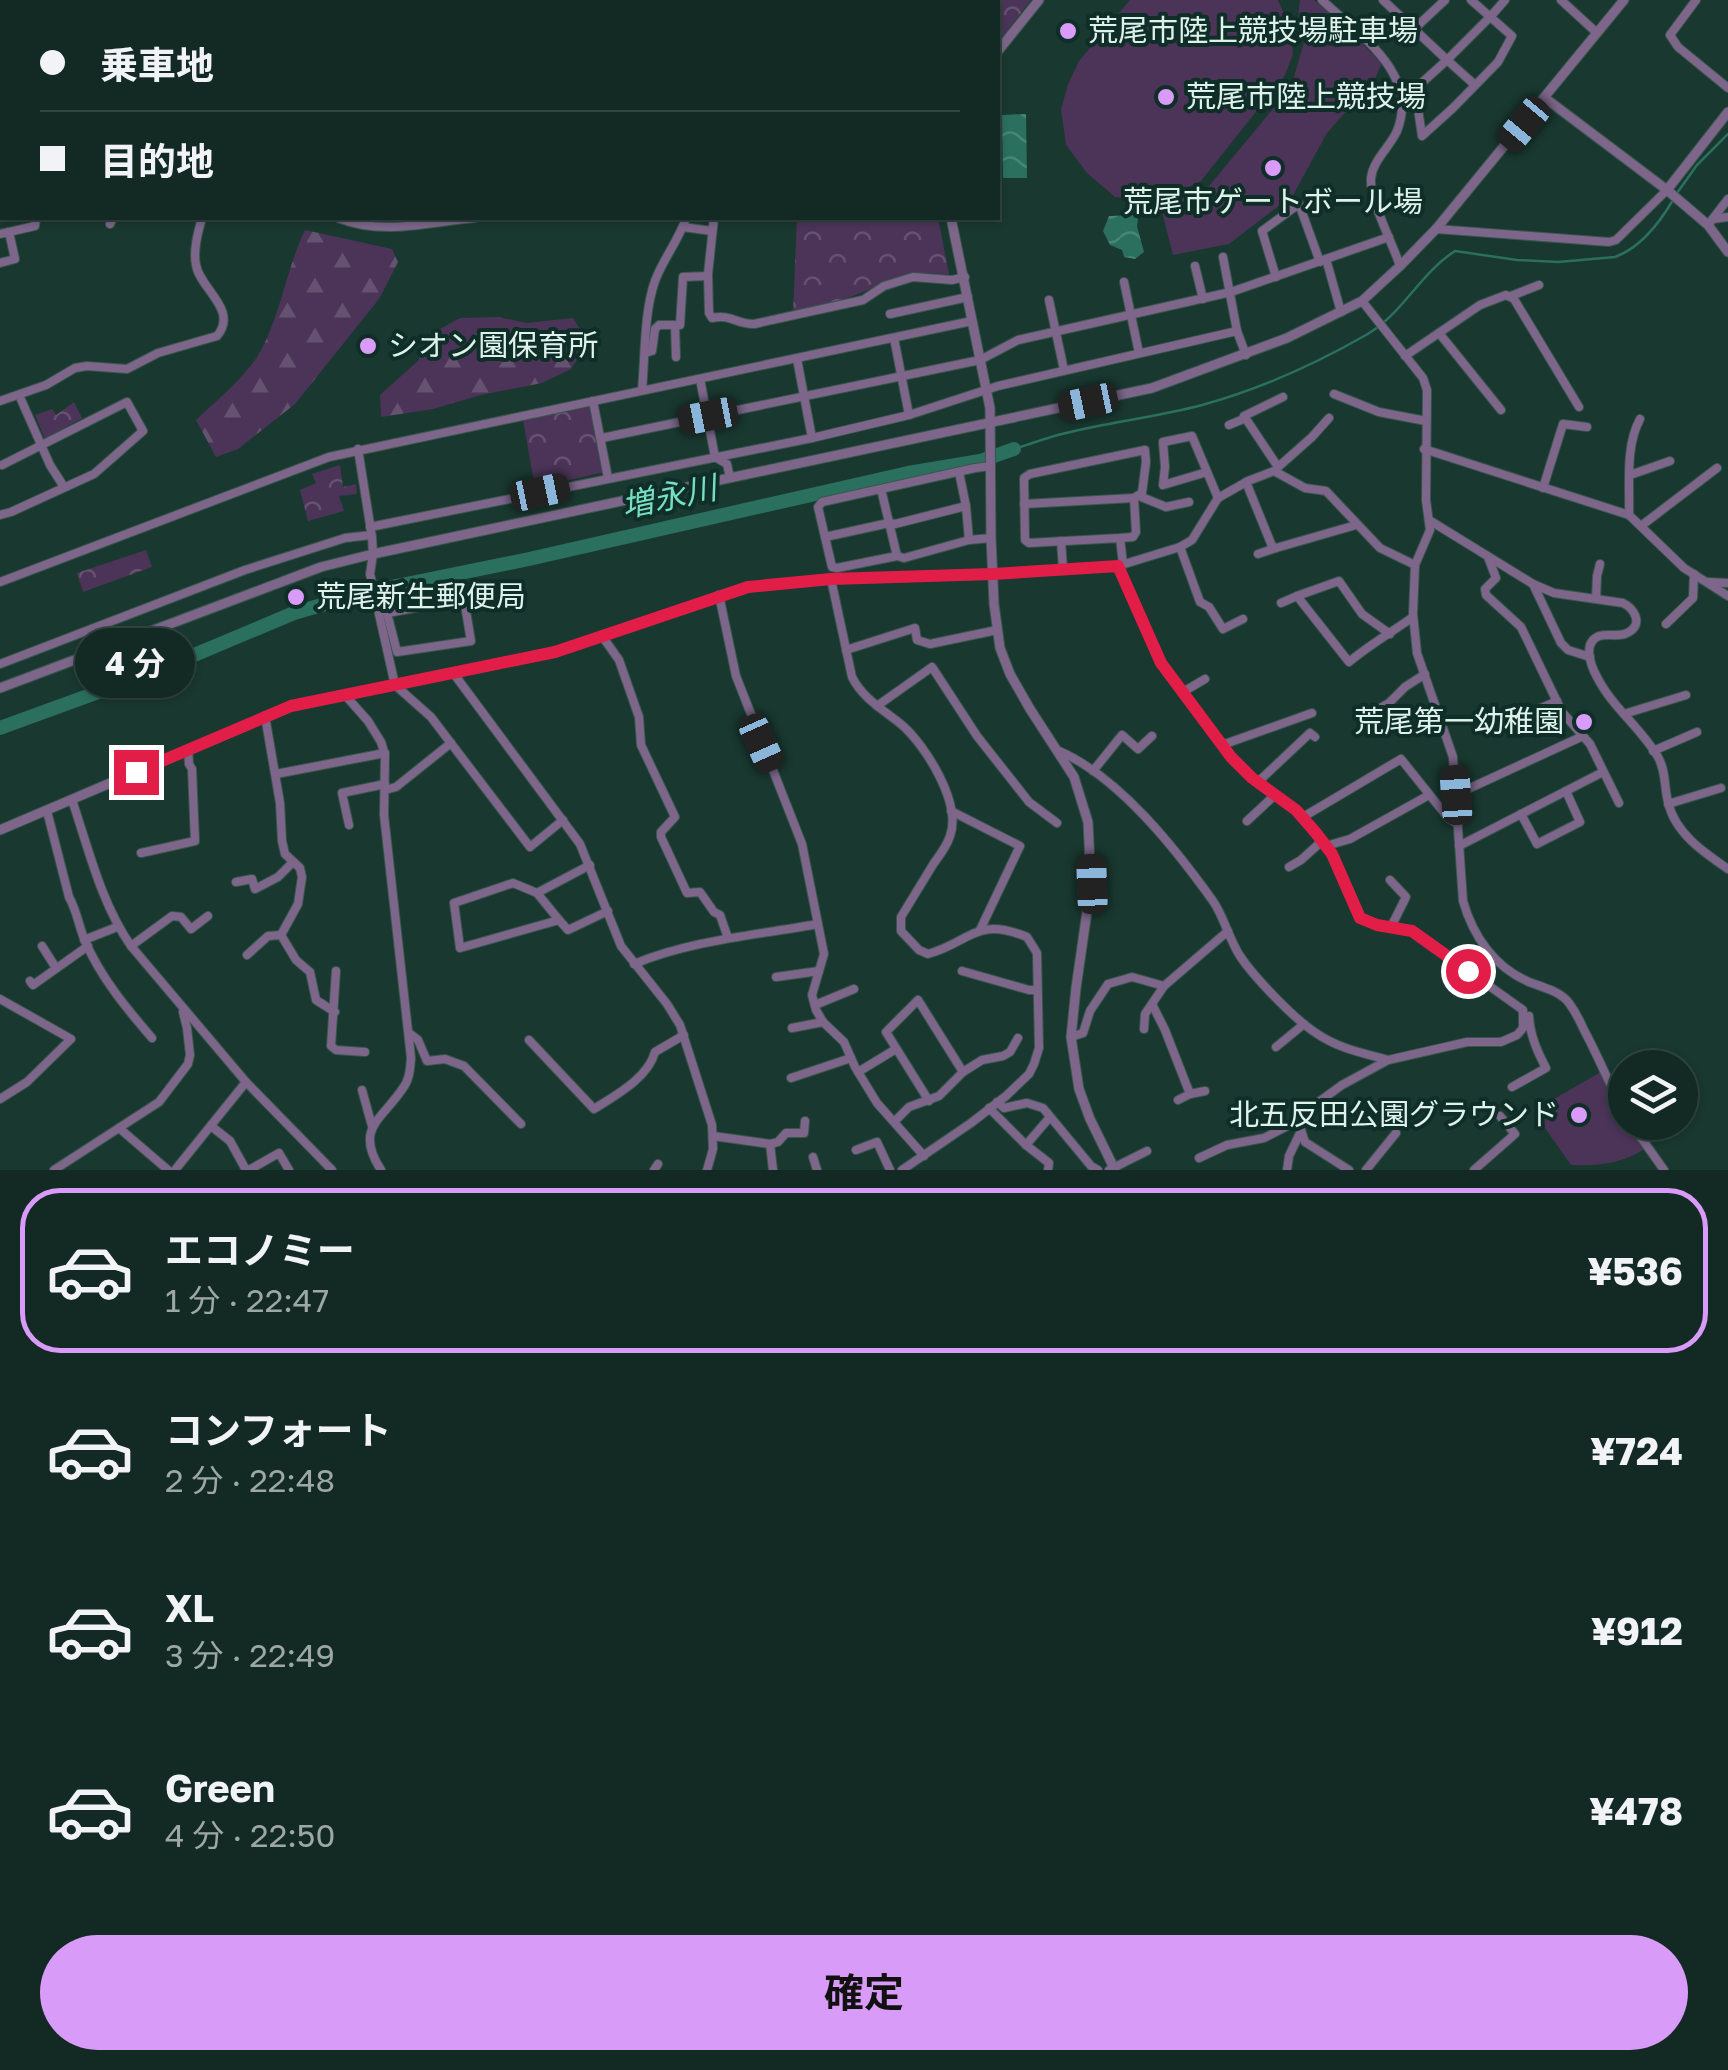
<!DOCTYPE html>
<html lang="ja">
<head>
<meta charset="utf-8">
<style>
  :root { --surface:#132a24; --page:#1c322c; --text:#f1f3f6; --muted:#9da7a6; --line:#324641; --accent:#d89bf8 }
  body { margin:0; font-family:"Golos Text","Noto Sans JP",sans-serif; background:var(--page); color:var(--text); height:100vh; display:flex; flex-direction:column; font-size:38px; white-space:nowrap }
  * { box-sizing:border-box; margin:0 }
  p { font-size:32px; color:var(--muted) }
  .icon { flex:none; width:55px; height:55px; fill:none; stroke:currentColor; stroke-width:2; stroke-linecap:round; stroke-linejoin:round }
  .map { position:relative; height:1170px; overflow:hidden }
  .side { display:flex; flex-direction:column; background:var(--surface); flex:1 }
  .side>* { flex:none }
  .top-card { position:absolute; left:0px; top:0px; width:1000px; height:220px; box-shadow:0 2px 8px #0004,0 0 0 2px var(--line); display:grid; align-content:center; height:220px; padding:0 40px; background:var(--surface) }
  .fabs { position:absolute; left:1608px; top:1050px; display:grid; gap:20px }
  .fabs a { display:grid; place-items:center; width:90px; height:90px; border-radius:50%; background:var(--surface); box-shadow:0 2px 8px #0004,0 0 0 2px var(--line); font-size:50px }
  .end { position:absolute; width:45px; height:45px; margin:-22px; border:12px solid #e11d48; background:#fff; box-shadow:0 0 0 5px #fff }
  .from { border-radius:50% }
  .bubble { position:absolute; height:70px; border-radius:35px; background:var(--surface); box-shadow:0 2px 8px #0004,0 0 0 2px var(--line); font-size:32px; font-weight:700; line-height:70px; text-align:center }
  .car { position:absolute; width:30px; height:60px; margin:-30px -15px; border-radius:12px; box-shadow:0 0 8px 2px #0007; background:linear-gradient(#222 24%,#8ab4d8 0 40%,#222 0 76%,#8ab4d8 0 86%,#222 0) }
  .top-card b { display:flex; align-items:center; gap:35px; height:95px; font-size:38px }
  .top-card b+b { border-top:2px solid var(--line) }
  .top-card i { width:25px; height:25px; background:var(--text) }
  ul { padding:18px 0 0; list-style:none }
  li { display:flex; align-items:center; gap:30px; height:165px; margin:0 20px 15px; padding:0 20px; border:5px solid transparent; border-radius:40px }
  li div { flex:1 }
  li b { display:block; font-size:38px }
  li em { font-style:normal; font-weight:700 }
  li.selected { border-color:var(--accent) }
  li>.icon { width:90px; height:90px; stroke-width:1.5 }
  .action { display:flex; gap:20px; margin-top:auto; padding:20px 40px }
  .action a { flex:1; height:115px; border-radius:60px; background:var(--accent); color:#111; font-size:40px; font-weight:700; line-height:115px; text-align:center }
  .map>svg:first-child { display:block }
  .forest { fill:url(#forest-firs) }
  .park { fill:url(#park-crowns) }
  .pitch { fill:#4b3458 }
  .water { fill:url(#water-waves) }
  .lines { fill:none; stroke-linecap:round; stroke-linejoin:round }
  .stream { stroke:#2b6f5f; stroke-width:2.5 }
  .river { stroke:#2b6f5f; stroke-width:14 }
  .minor-casing { stroke:#39564e; stroke-width:10 }
  .tertiary-casing { stroke:#39564e; stroke-width:11 }
  .minor { stroke:#7d668a; stroke-width:8 }
  .tertiary { stroke:#7d668a; stroke-width:9 }
  .route { stroke:#e11d48; stroke-width:12 }
  .poi-dot { fill:#d89bf8; stroke:#0e2e27; stroke-width:4 }
  .labels { text-anchor:middle; stroke-width:8; stroke-linejoin:round; paint-order:stroke }
  .poi-label { font-size:30px; fill:#dff1eb; stroke:#0e2e27; text-anchor:start }
  .water-label { font-size:32px; font-style:italic; fill:#77ddc4; stroke:#0e2e27 }
</style>
</head>
<body>
<div class="map">
<svg width="1728" height="1170" viewBox="0 0 1728 1170">
  <defs>
    <pattern id="forest-firs" width="22" height="20" patternUnits="userSpaceOnUse" patternTransform="scale(2.5)"><rect width="22" height="20" fill="#4b3458"/><path d="M5 1l3.5 6h-7zM16 11l3.5 6h-7z" fill="#645270"/></pattern>
    <pattern id="park-crowns" width="20" height="18" patternUnits="userSpaceOnUse" patternTransform="scale(2.5)"><rect width="20" height="18" fill="#4b3458"/><path d="M2 6a3 3 0 1 1 6 0M12 15a3 3 0 1 1 6 0" fill="none" stroke="#645270"/></pattern>
    <pattern id="water-waves" width="16" height="10" patternUnits="userSpaceOnUse" patternTransform="scale(2.5)"><rect width="16" height="10" fill="#2b6f5f"/><path d="M0 5q4-4 8 0t8 0" fill="none" stroke="#498476"/></pattern>
  </defs>
  <rect width="100%" height="100%" fill="#193830"/>
  <g class="forest">
    <path d="M 305,230 L 392,249 L 398,262 L 379,299 L 295,404 L 238,449 L 216,457 L 196,420 C 216,401 241,381 257,357 C 280,320 286,269 305,230 Z"/>
    <polygon points="498,317 527,323 573,318 588,342 571,369 542,383 481,395 433,409 381,417 380,395 419,360 426,337 460,318"/>
  </g>
  <g class="park">
    <polygon points="712,0 1031,0 998,42 998,2 717,2"/>
    <polygon points="797,218 938,218 949,274 912,273 837,302 793,313"/>
    <polygon points="74,402 82,418 45,439 35,415 52,409 56,415"/>
    <polygon points="594,406 604,472 535,488 523,420"/>
    <polygon points="340,465 343,487 356,484 357,494 339,496 344,511 308,521 300,490 316,483 312,474"/>
    <polygon points="146,550 152,567 83,592 77,573"/>
  </g>
  <g class="pitch">
    <polygon points="1130,0 1278,0 1290,28 1293,54 1285,75 1201,181 1159,201 1115,197 1087,173 1066,145 1061,109 1068,84 1079,61"/>
    <polygon points="1300,0 1314,0 1341,23 1382,63 1375,79 1327,133 1293,195 1229,244 1173,255 1160,204 1209,186 1291,87 1305,39 1298,17"/>
    <path d="M 1601,1072 L 1625,1122 L 1627,1123 L 1644,1149 C 1622,1164 1597,1166 1571,1165 L 1533,1111 Z"/>
  </g>
  <g class="water">
    <polygon points="1026,114 1027,178 1003,178 1002,115"/>
    <polygon points="1135,215 1138,220 1137,226 1144,252 1135,259 1124,257 1122,250 1110,245 1103,231 1109,216"/>
  </g>
  <g class="lines">
    <g class="stream">
      <polyline points="1677,193 1697,165 1728,134"/>
      <path d="M 1014,449 C 1031,444 1048,437 1066,433 C 1111,422 1157,417 1202,405 C 1258,390 1315,364 1366,335 C 1402,315 1420,273 1455,251 L 1517,260 L 1558,262 L 1615,257 C 1640,248 1660,222 1673,200"/>
    </g>
    <polyline class="river" points="0,728 156,671 294,613 367,592 529,559 908,473 980,461 1014,449"/>
    <g class="minor-casing">
      <g id="minor">
        <polyline points="73,0 79,2"/>
        <polyline points="284,0 285,2"/>
        <polyline points="401,0 401,2"/>
        <polyline points="445,0 445,2"/>
        <polyline points="489,0 489,2"/>
        <polyline points="690,0 697,2"/>
        <path d="M 1322,0 C 1359,35 1420,73 1397,131 C 1390,147 1373,160 1371,178 C 1369,199 1393,244 1400,266"/>
        <polyline points="1383,0 1447,60 1491,16 1505,0"/>
        <polyline points="1471,0 1512,36 1498,62 1453,108 1422,136 1415,89 1447,60 1475,85"/>
        <polyline points="1561,0 1597,33"/>
        <polyline points="1696,0 1670,35 1678,47 1728,88"/>
        <polyline points="93,2 94,0"/>
        <polyline points="581,2 586,0"/>
        <polyline points="852,2 856,0"/>
        <polyline points="0,17 2,18"/>
        <polyline points="1414,29 1445,0"/>
        <polyline points="0,71 2,72"/>
        <polyline points="0,95 2,90"/>
        <polyline points="0,169 2,169"/>
        <polyline points="0,192 2,192"/>
        <path d="M 338,218 C 384,236 427,222 475,218"/>
        <path d="M 714,218 L 708,274 L 709,313 L 712,318 C 732,314 735,324 754,324 L 863,300 L 884,286 L 913,277 L 952,280 L 965,277"/>
        <polyline points="1713,219 1728,217"/>
        <polyline points="110,224 113,218"/>
        <polyline points="1708,225 1728,199"/>
        <polyline points="683,227 712,231"/>
        <polyline points="1436,229 1609,242 1616,240 1667,190"/>
        <polyline points="0,234 35,226 36,218"/>
        <polyline points="1223,257 1237,331"/>
        <polyline points="1326,259 1341,312"/>
        <polyline points="0,263 15,259 9,232"/>
        <polyline points="1195,266 1203,299"/>
        <polyline points="1276,277 1262,231 1299,204 1320,262"/>
        <polyline points="1124,282 1139,353"/>
        <polyline points="1511,296 1539,285"/>
        <polyline points="1049,300 1064,370"/>
        <path d="M 1362,301 L 1423,378 L 1427,390 L 1426,500 L 1430,530 L 1415,565 L 1413,614 L 1417,653 L 1453,757 L 1463,901 C 1473,936 1494,967 1529,982 C 1542,987 1560,991 1569,1003 C 1575,1011 1580,1021 1584,1030 C 1599,1058 1610,1086 1625,1113"/>
        <polyline points="890,314 968,297"/>
        <polyline points="675,325 676,357"/>
        <polyline points="1439,333 1501,410"/>
        <polyline points="894,338 909,415"/>
        <polyline points="645,353 652,351 655,329 659,325 680,325 683,277 708,276"/>
        <polyline points="1405,356 1480,305 1506,295 1514,299 1579,407"/>
        <polyline points="797,359 812,438"/>
        <polyline points="700,379 715,457 727,464 730,478"/>
        <path d="M 642,390 C 645,358 644,311 655,281 C 663,259 679,240 686,218"/>
        <polyline points="1334,394 1379,412 1426,421"/>
        <polyline points="19,395 50,465 64,487"/>
        <path d="M 0,401 L 46,385 L 75,368 L 87,366 L 127,369 L 158,353 L 217,336 C 239,310 200,289 196,265 C 193,250 198,232 202,218"/>
        <polyline points="593,401 608,478"/>
        <polyline points="1229,425 1246,418"/>
        <polyline points="602,438 980,360 1018,340 1231,292 1389,237"/>
        <polyline points="358,449 372,537 373,554 370,574 395,685 431,717 530,847 563,820"/>
        <polyline points="1424,449 1629,515 1684,568 1728,596"/>
        <polyline points="1278,467 1244,416 1283,397"/>
        <polyline points="1277,468 1312,437 1329,418"/>
        <polyline points="1207,472 1163,485 1165,467 1163,442 1192,436 1218,498"/>
        <polyline points="1630,475 1670,461"/>
        <polyline points="1246,482 1272,546 1276,548 1356,525"/>
        <polyline points="1543,488 1563,424 1587,427"/>
        <polyline points="881,489 897,556 837,568 832,567 818,507 822,502 975,468 991,466"/>
        <polyline points="1139,496 1166,507 1189,502"/>
        <polyline points="1024,504 1134,498"/>
        <polyline points="966,506 969,540"/>
        <polyline points="0,515 11,512 94,474 143,431 127,402 2,465"/>
        <path d="M 1629,515 C 1630,483 1625,447 1640,419"/>
        <polyline points="1429,520 1533,584 1561,643 1568,650 1590,657"/>
        <polyline points="1641,526 1717,468"/>
        <polyline points="370,527 812,438 909,415 998,386 1237,331 1246,355"/>
        <polyline points="825,537 889,523 895,524 966,506 959,472"/>
        <polyline points="1120,538 1029,543 1025,540 1024,478 1030,474 1145,450 1146,462 1142,493 1134,498 1136,532 1133,537 1120,538 1123,564"/>
        <polyline points="1061,541 1063,569"/>
        <polyline points="1180,547 1200,602 1209,607 1223,629 1243,619"/>
        <polyline points="1258,554 1276,548"/>
        <polyline points="897,556 904,558 969,540 991,538"/>
        <polyline points="1488,557 1496,578 1485,589 1486,595 1521,627 1562,712 1590,744 1619,803"/>
        <polyline points="1118,566 1161,663 1231,757 1252,778 1296,810 1317,833 1332,855 1361,918 1377,925 1412,931 1523,1010 1523,1028 1517,1035 1501,1042 1467,1042 1388,1060 1342,1085 1309,1109 1303,1118 1300,1127 1305,1142 1349,1170"/>
        <polyline points="993,574 1118,566 1180,547 1192,540 1218,498 1248,481 1274,471 1305,488 1326,491 1380,548 1415,565"/>
        <path d="M 831,579 L 852,677 C 863,699 884,710 902,725 C 926,746 962,804 950,836 C 947,846 940,855 934,863 C 923,881 912,899 901,917 L 901,931 L 919,950 L 928,954 C 971,942 975,916 1027,937 L 1037,953 L 1039,1048 L 1034,1064 L 1029,1074 L 1006,1096 L 971,1123 L 902,1170"/>
        <polyline points="0,582 329,457 972,321"/>
        <polyline points="1708,582 1728,583"/>
        <path d="M 1533,584 L 1554,593 L 1623,603 C 1633,608 1644,623 1629,632 C 1620,638 1609,633 1599,636 C 1582,643 1591,666 1597,677 C 1612,707 1641,728 1658,757 C 1666,771 1664,786 1668,802 C 1675,833 1703,852 1728,869"/>
        <polyline points="719,595 736,676 802,844 824,954 812,995 816,1010 823,1022 844,1042 855,1067 877,1103 924,1156"/>
        <polyline points="1596,599 1597,576 1600,564"/>
        <polyline points="1281,603 1297,596"/>
        <polyline points="378,607 387,613 464,599 471,641 397,652 387,613"/>
        <polyline points="1666,624 1693,598 1694,574"/>
        <path d="M 1390,634 L 1362,614 L 1339,581 L 1297,596 L 1349,662 C 1369,645 1392,632 1413,617"/>
        <polyline points="602,636 619,660 639,717 641,745 675,817 661,832 661,837 687,893 700,892 714,912 720,915 728,938"/>
        <polyline points="846,650 915,628 917,640 930,644 997,630"/>
        <polyline points="0,664 245,570 345,538 371,535"/>
        <polyline points="454,674 580,844 621,946 667,1004 680,1025 712,1125 713,1149 707,1170"/>
        <polyline points="1183,692 1205,679"/>
        <path d="M 345,695 L 368,721 L 381,742 L 385,755 L 384,815 L 411,1058 C 410,1068 410,1079 403,1088 C 382,1120 354,1128 381,1170"/>
        <polyline points="877,706 932,667 977,736 1029,802 1057,823"/>
        <polyline points="1624,714 1686,695"/>
        <polyline points="265,716 280,803 282,841 285,854 300,868 302,877 298,904 281,935"/>
        <polyline points="1519,718 1557,701"/>
        <polyline points="1383,726 1375,711 1389,703 1405,687 1425,674"/>
        <polyline points="1222,745 1312,713"/>
        <path d="M 1059,751 C 1119,777 1175,848 1213,901 C 1224,917 1229,939 1240,956 C 1254,977 1294,1019 1316,1033 C 1337,1048 1363,1053 1388,1060"/>
        <polyline points="1653,751 1697,732"/>
        <polyline points="1093,771 1122,735 1138,749 1152,736"/>
        <polyline points="276,774 385,753"/>
        <polyline points="1258,782 1310,733 1315,737"/>
        <polyline points="385,790 396,787 451,743"/>
        <polyline points="1455,795 1583,736"/>
        <path d="M 72,800 C 89,850 101,903 131,946 L 246,1082 L 332,1170"/>
        <polyline points="1668,804 1721,788"/>
        <path d="M 47,811 L 69,897 C 77,911 79,927 85,941 C 101,978 127,1009 152,1038"/>
        <polyline points="951,811 1020,846 980,930"/>
        <polyline points="1521,814 1537,844 1580,822 1566,791"/>
        <polyline points="1303,817 1401,759 1449,819 1458,824"/>
        <polyline points="1247,821 1275,795"/>
        <polyline points="349,825 342,793 385,784"/>
        <polyline points="1326,846 1350,839 1429,795"/>
        <polyline points="1459,846 1603,772"/>
        <polyline points="141,853 195,841 192,769 189,764 188,749"/>
        <polyline points="590,865 537,893 513,883 454,903 460,948 559,920 568,930 608,911"/>
        <polyline points="1289,867 1301,860 1322,841"/>
        <polyline points="1390,880 1406,897 1391,927"/>
        <polyline points="236,882 252,879 255,889 278,877 292,863"/>
        <polyline points="537,893 559,920"/>
        <polyline points="84,940 117,927"/>
        <polyline points="42,946 56,968"/>
        <polyline points="131,946 172,916 181,917 191,929 208,916"/>
        <polyline points="247,955 268,936 281,935 296,960 310,972 316,1000 335,1012"/>
        <path d="M 634,964 C 692,940 757,935 818,924"/>
        <polyline points="336,971 331,1046 336,1050 365,1052"/>
        <polyline points="962,971 1029,990 1037,990"/>
        <polyline points="776,977 819,971"/>
        <polyline points="30,981 33,985 88,946"/>
        <polyline points="0,999 71,1039 27,1082 0,1099"/>
        <polyline points="1152,1004 1165,1030 1190,1094 1178,1100"/>
        <polyline points="815,1005 854,989"/>
        <polyline points="792,1028 823,1022"/>
        <polyline points="1144,1029 1145,1014 1164,986"/>
        <polyline points="409,1033 418,1040 427,1061 445,1059 464,1066 521,1124"/>
        <polyline points="1071,1037 1083,1033 1090,1011 1108,984 1132,977 1164,986 1228,931"/>
        <path d="M 529,1040 L 594,1109 C 616,1095 648,1078 655,1052 L 684,1035"/>
        <polyline points="1276,1047 1304,1024"/>
        <polyline points="858,1072 896,1049"/>
        <polyline points="791,1078 851,1058"/>
        <path d="M 1512,1087 L 1546,1068 C 1537,1051 1530,1035 1529,1016"/>
        <polyline points="362,1090 372,1126"/>
        <polyline points="1680,1090 1689,1084"/>
        <polyline points="1190,1094 1205,1091"/>
        <polyline points="929,1101 886,1032 918,1000 963,1072"/>
        <polyline points="997,1102 1004,1108 1027,1103 1043,1108 1091,1166 1098,1170"/>
        <polyline points="989,1108 1026,1145 1049,1163 1048,1170"/>
        <polyline points="895,1121 909,1107 939,1096 963,1072 982,1060 1003,1056 1010,1052 1018,1038"/>
        <polyline points="1630,1122 1664,1170"/>
        <polyline points="211,1126 230,1141 246,1170"/>
        <polyline points="119,1128 168,1170"/>
        <polyline points="713,1136 770,1144 778,1142 786,1133 804,1133 805,1121"/>
        <polyline points="770,1144 773,1170"/>
        <polyline points="1026,1145 1050,1117"/>
        <polyline points="856,1150 877,1142 890,1170"/>
        <polyline points="813,1157 817,1170"/>
        <polyline points="1199,1158 1227,1145 1264,1138 1303,1118"/>
        <polyline points="54,1170 159,1102 188,1064 190,1055 187,1028 183,1012"/>
        <polyline points="175,1170 246,1082"/>
        <polyline points="249,1170 279,1153 289,1170"/>
        <polyline points="654,1170 658,1164"/>
        <polyline points="1109,1170 1147,1151"/>
        <polyline points="1287,1170 1289,1156 1301,1131"/>
        <polyline points="1366,1170 1396,1133"/>
        <polyline points="1474,1170 1515,1134 1500,1116"/>
      </g>
    </g>
    <g class="tertiary-casing">
      <g id="tertiary">
        <polyline points="222,0 226,2"/>
        <polyline points="998,51 1039,0"/>
        <polyline points="1545,98 1667,190 1708,225 1728,252"/>
        <polyline points="1667,190 1728,112"/>
        <polyline points="951,218 990,408 991,538 994,604 1000,648 1010,674 1030,709 1074,777 1088,822 1091,884 1076,988 1071,1037 1079,1089 1090,1119 1115,1170"/>
        <polyline points="0,688 321,567 373,554 1152,388 1287,338 1362,301 1400,266 1436,229 1624,0"/>
        <polyline points="0,830 291,706 555,652 748,587 831,579 993,574"/>
      </g>
    </g>
    <use href="#minor" class="minor"/>
    <use href="#tertiary" class="tertiary"/>
  </g>
  <g class="lines">
    <polyline class="route" points="136,772 291,706 555,652 748,587 831,579 993,574 1118,566 1161,663 1231,757 1252,778 1296,810 1316,833 1332,854 1360,918 1377,925 1412,931 1468,971"/>
  </g>
  <g class="poi-dot">
    <circle cx="1068" cy="31" r="10"/>
    <circle cx="1166" cy="97" r="10"/>
    <circle cx="1273" cy="168" r="10"/>
    <circle cx="368" cy="346" r="10"/>
    <circle cx="296" cy="597" r="10"/>
    <circle cx="1584" cy="722" r="10"/>
    <circle cx="1579" cy="1115" r="10"/>
  </g>
  <g class="labels">
    <g class="poi-label">
      <text x="1088" y="41">荒尾市陸上競技場駐車場</text>
      <text x="1186" y="107">荒尾市陸上競技場</text>
      <text x="1273" y="212" text-anchor="middle">荒尾市ゲートボール場</text>
      <text x="388" y="356">シオン園保育所</text>
      <text x="316" y="607">荒尾新生郵便局</text>
      <text x="1564" y="732" text-anchor="end">荒尾第一幼稚園</text>
      <text x="1559" y="1125" text-anchor="end">北五反田公園グラウンド</text>
    </g>
    <g class="water-label">
      <text transform="translate(669 497) rotate(-12)" y="11">増永川</text>
    </g>
  </g>
</svg>
<div class="fabs">
<a><svg class="icon" aria-label="layers" viewBox="0 0 24 24"><path d="M12 4l9 5-9 5-9-5zM3 14l9 5 9-5"/></svg></a>
</div>
<i class="end from" style="left:1468px;top:971px"></i>
<i class="end" style="left:136px;top:772px"></i>
<div class="bubble" style="left:75px;top:628px;width:120px">4 分</div>
<i class="car" style="left:1524px;top:124px;rotate:220deg"></i>
<i class="car" style="left:1088px;top:402px;rotate:258deg"></i>
<i class="car" style="left:708px;top:416px;rotate:259deg"></i>
<i class="car" style="left:540px;top:492px;rotate:78deg"></i>
<i class="car" style="left:761px;top:743px;rotate:156deg"></i>
<i class="car" style="left:1456px;top:795px;rotate:356deg"></i>
<i class="car" style="left:1092px;top:884px;rotate:358deg"></i>
<div class="top-card">
<b><i class="from"></i>乗車地</b>
<b><i></i>目的地</b>
</div>
</div>
<section class="side">
<ul>
<li class="selected"><svg class="icon" aria-label="car" viewBox="0 0 24 24"><path d="M5 17H2v-5l4-1 3-4h7l3 4 3 1v5h-3M9 17h6M6 11h13"/><circle cx="7" cy="17" r="2"/><circle cx="17" cy="17" r="2"/></svg><div><b>エコノミー</b><p>1 分 · 22:47</p></div><em>¥536</em></li>
<li><svg class="icon" aria-label="car" viewBox="0 0 24 24"><path d="M5 17H2v-5l4-1 3-4h7l3 4 3 1v5h-3M9 17h6M6 11h13"/><circle cx="7" cy="17" r="2"/><circle cx="17" cy="17" r="2"/></svg><div><b>コンフォート</b><p>2 分 · 22:48</p></div><em>¥724</em></li>
<li><svg class="icon" aria-label="car" viewBox="0 0 24 24"><path d="M5 17H2v-5l4-1 3-4h7l3 4 3 1v5h-3M9 17h6M6 11h13"/><circle cx="7" cy="17" r="2"/><circle cx="17" cy="17" r="2"/></svg><div><b>XL</b><p>3 分 · 22:49</p></div><em>¥912</em></li>
<li><svg class="icon" aria-label="car" viewBox="0 0 24 24"><path d="M5 17H2v-5l4-1 3-4h7l3 4 3 1v5h-3M9 17h6M6 11h13"/><circle cx="7" cy="17" r="2"/><circle cx="17" cy="17" r="2"/></svg><div><b>Green</b><p>4 分 · 22:50</p></div><em>¥478</em></li>
</ul>
<div class="action"><a>確定</a></div>
</section>
</body>
</html>
